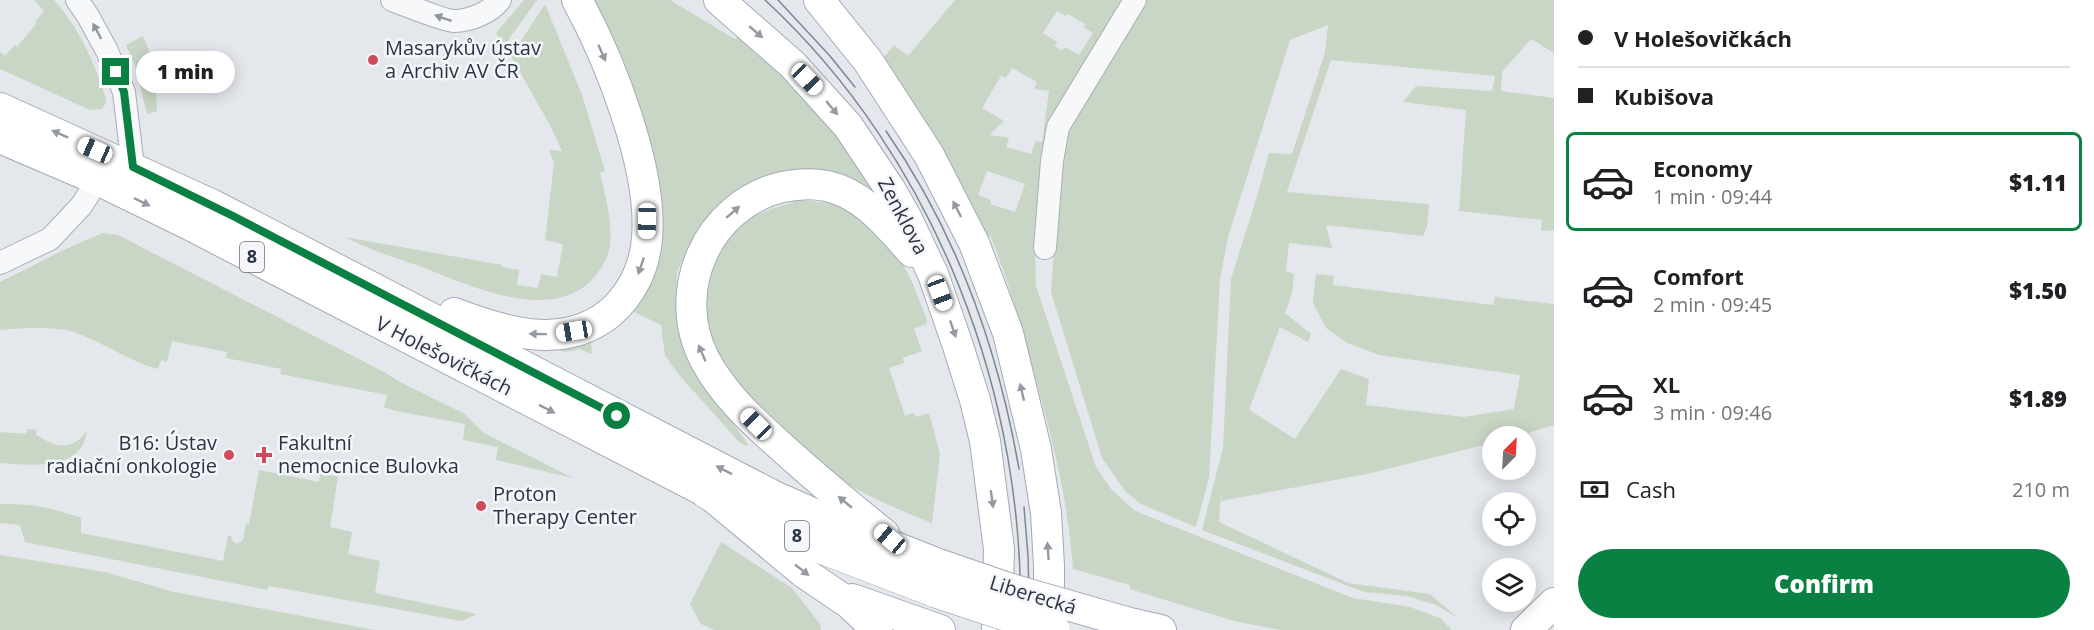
<!DOCTYPE html>
<html lang="en">
<head>
<meta charset="utf-8">
<style>
  :root { --surface:#fff; --page:#f6f6f6; --text:#202124; --muted:#757577; --line:#e0e0e0; --accent:#0b8043 }
  body { margin:0; font-family:"Open Sans",sans-serif; background:var(--page); color:var(--text); height:100vh; display:flex; flex-direction:column; font-size:22px; white-space:nowrap }
  * { box-sizing:border-box; margin:0 }
  p { font-size:20px; color:var(--muted) }
  .icon { flex:none; width:33px; height:33px; fill:none; stroke:currentColor; stroke-width:2; stroke-linecap:round; stroke-linejoin:round }
  .map { position:relative; flex:1; overflow:hidden }
  .sheet { display:flex; flex-direction:column; background:var(--surface); width:540px }
  .sheet>* { flex:none }
  .banner { display:grid; align-content:center; height:132px; padding:0 24px; background:var(--surface) }
  .needle { width:39px; rotate:24deg }
  .tools { position:absolute; left:1482px; top:426px; display:grid; gap:12px }
  .tools a { display:grid; place-items:center; width:54px; height:54px; border-radius:50%; background:var(--surface); box-shadow:0 3px 15px #0003; font-size:30px }
  .end { position:absolute; width:27px; height:27px; margin:-14px; border:8px solid #0b8043; background:#fff; box-shadow:0 0 0 3px #fff }
  .from { border-radius:50% }
  .bubble { position:absolute; height:42px; border-radius:21px; background:var(--surface); box-shadow:0 3px 15px #0003; font-size:20px; font-weight:800; line-height:42px; text-align:center }
  .car { position:absolute; width:18px; height:36px; margin:-18px -9px; border-radius:8px; box-shadow:0 0 4px 2px #0007; background:linear-gradient(#fff 24%,#345 0 40%,#fff 0 76%,#345 0 86%,#fff 0) }
  .banner b { display:flex; align-items:center; gap:21px; height:57px; font-size:22px }
  .banner b+b { border-top:2px solid var(--line) }
  .banner i { width:15px; height:15px; background:var(--text) }
  ul { padding:0; list-style:none }
  li { display:flex; align-items:center; gap:18px; height:99px; margin:0 12px 9px; padding:0 12px; border:3px solid transparent; border-radius:9px }
  li div { flex:1 }
  li b { display:block; font-size:22px }
  li em { font-style:normal; font-weight:800 }
  li.active { border-color:var(--accent) }
  li>.icon { width:54px; height:54px; stroke-width:1.5 }
  .pay { display:flex; align-items:center; gap:15px; height:66px; padding:0 24px; font-size:22px }
  .pay p { margin-inline-start:auto }
  .cta { display:flex; gap:12px; margin-top:auto; padding:12px 24px }
  .cta a { flex:1; height:69px; border-radius:36px; background:var(--accent); color:#fff; font-size:24px; font-weight:800; line-height:69px; text-align:center }
  main { display:flex; flex:1; min-height:0 }
  .map>svg:first-child { display:block }
  .green { fill:#c9d6c5; fill-rule:evenodd }
  .lines { fill:none; stroke-linecap:round; stroke-linejoin:round }
  .minor-casing { stroke:#a9aeb7; stroke-width:24 }
  .major-casing { stroke:#a3abb8; stroke-width:32 }
  .highway-casing { stroke:#8b94a3; stroke-width:34 }
  .minor { stroke:#f7f8fa; stroke-width:22 }
  .major { stroke:#fff; stroke-width:30 }
  .highway { stroke:#fff; stroke-width:33 }
  .tram { stroke:#7d8696; stroke-width:1.5 }
  .major-bridge-casing { stroke:#a3abb8; stroke-width:32; stroke-linecap:butt }
  .highway-bridge-casing { stroke:#8b94a3; stroke-width:34; stroke-linecap:butt }
  .major-bridge { stroke:#fff; stroke-width:30 }
  .highway-bridge { stroke:#fff; stroke-width:33 }
  .oneway { fill:#9196a0 }
  .oneway2 { fill:#959aa2 }
  .route { stroke:#0b8043; stroke-width:8 }
  .poi-dot { fill:#d1495b; stroke:#f4f6f9; stroke-width:2 }
  .labels { text-anchor:middle; stroke-width:5; stroke-linejoin:round; paint-order:stroke }
  .shield { fill:#f4f6f9; stroke:#676e7b; stroke-width:1.5 }
  .shield-label { font-size:18px; font-weight:bold; fill:#2b3445 }
  .poi-label { font-size:20px; fill:#2b3445; stroke:#f4f6f9; text-anchor:start }
  .street-label { font-size:20px; fill:#2b3445; stroke:#f4f6f9 }
</style>
</head>
<body>
<main>
<div class="map">
<svg width="1554" height="630" viewBox="0 0 1554 630">
  <rect width="100%" height="100%" fill="#e4e7ec"/>
  <g class="green">
    <path d="M 34,0 L 54,0 C 80,29 94,62 106,99 L 106,103 L 102,109 L 90,110 L 0,69 L 0,52 L 5,56 L 15,45 L 17,47 L 36,24 L 35,22 L 44,11 Z"/>
    <polygon points="524,0 537,0 504,46 496,33"/>
    <polygon points="592,0 670,0 735,39 738,35 752,44 822,114 873,187 871,188 841,174 814,170 771,175 741,188 715,207 694,236 677,272 676,311 684,349 699,377 748,444 747,446 740,443 680,376 665,356 661,325 634,312 591,340 592,353 591,354 578,348 577,350 564,352 552,346 651,267"/>
    <path d="M 955,0 L 1129,0 L 1077,87 L 1035,248 L 1036,286 L 1096,467 L 1111,489 L 1135,511 L 1353,598 L 1410,607 L 1440,618 L 1452,630 L 1280,630 L 1234,621 L 1130,589 L 1130,585 L 1073,569 C 1068,500 1052,436 1033,370 C 1020,324 1008,279 990,235 L 986,238 L 883,63 L 885,56 L 894,45 L 908,56 ZM 1057,11 L 1066,16 L 1068,14 L 1085,24 L 1084,27 L 1093,33 L 1079,55 L 1065,47 L 1062,51 L 1055,46 L 1057,42 L 1043,33 ZM 1012,68 L 1037,82 L 1034,89 L 1049,91 L 1042,142 L 1036,141 L 1031,154 L 1006,147 L 1009,138 L 989,135 L 1004,121 L 982,108 L 1001,76 L 1006,78 ZM 987,171 L 1025,184 L 1015,212 L 990,204 L 991,200 L 978,195 Z"/>
    <polygon points="1141,0 1554,0 1554,53 1531,39 1502,72 1501,91 1554,98 1554,230 1541,231 1542,220 1459,211 1466,110 1403,102 1416,86 1492,91 1495,76 1331,60 1287,192 1429,204 1427,226 1423,236 1326,225 1332,248 1289,243 1286,271 1294,274 1292,294 1285,313 1311,334 1308,342 1280,327 1249,410 1295,439 1341,369 1369,379 1366,405 1463,417 1514,409 1520,375 1379,355 1347,343 1326,328 1313,303 1316,274 1334,276 1333,285 1493,305 1495,297 1554,304 1554,425 1518,436 1492,436 1492,443 1367,474 1221,501 1221,494 1219,522 1348,583 1430,594 1459,619 1436,605 1407,596 1364,592 1202,530 1223,448 1231,279 1258,193 1269,153 1292,154 1325,53 1328,25 1290,40 1228,237 1220,280 1209,478 1196,527 1141,504 1125,491 1102,458 1051,292 1061,154 1072,123"/>
    <path d="M 545,4 L 582,95 L 605,171 L 600,173 C 605,196 613,221 610,245 C 608,259 600,271 591,281 C 547,323 469,285 422,267 C 396,258 369,250 345,237 L 502,265 L 502,267 L 519,270 L 517,285 L 538,288 L 541,274 L 557,277 L 563,244 L 545,240 L 554,163 L 549,150 L 562,151 L 551,127 L 511,56 Z"/>
    <polygon points="143,36 154,63 157,111 147,114 135,66 126,45"/>
    <path d="M 800,200 L 838,204 L 851,212 L 894,247 L 912,282 L 927,320 L 926,324 L 914,329 L 922,351 L 903,358 L 904,363 L 889,368 L 905,416 L 914,413 L 916,417 L 929,413 L 940,454 L 932,523 C 889,506 843,486 807,457 C 778,433 727,379 713,345 C 702,317 703,284 716,257 C 723,244 732,229 744,221 C 762,211 780,206 800,200 Z"/>
    <path d="M 103,233 L 118,235 L 386,373 L 400,382 L 465,414 L 484,433 L 573,478 L 496,460 L 498,447 L 463,440 L 465,424 L 392,410 L 384,407 L 387,395 L 280,374 L 281,369 L 226,358 L 227,352 L 172,341 L 167,362 L 161,360 L 158,369 C 128,361 103,342 74,332 C 57,326 18,328 0,330 L 0,282 L 70,247 Z"/>
    <path d="M 27,429 L 37,430 L 36,435 C 41,437 44,440 49,442 C 66,450 77,444 87,431 C 82,472 29,465 0,463 L 0,432 L 26,434 Z"/>
    <path d="M 259,470 L 319,482 L 320,473 L 338,477 L 330,527 L 352,532 L 348,554 L 380,561 L 375,593 L 477,614 L 462,621 L 269,586 L 267,590 L 25,542 L 20,525 L 0,523 L 0,504 C 34,504 49,507 81,518 L 81,533 L 223,561 L 228,535 L 231,536 L 232,540 L 236,544 L 243,540 L 246,524 L 249,524 Z"/>
    <polygon points="721,542 792,588 820,624 821,630 714,630 701,624 690,604"/>
    <polygon points="0,555 105,572 174,592 375,630 0,630"/>
  </g>
  <g class="lines">
    <g class="minor-casing">
      <g id="minor">
        <polyline points="77,0 88,16 107,51 124,92 133,167"/>
        <path d="M 392,0 C 404,4 444,21 454,21 C 470,21 491,12 500,0"/>
        <polyline points="1045,248 1052,161 1058,127 1135,0"/>
        <polyline points="0,263 50,239 81,206 98,180"/>
      </g>
    </g>
    <g class="major-casing">
      <g id="major">
        <polyline points="719,0 793,65 848,126 890,189 907,219 933,274 957,343 975,400 985,441 999,549 997,630"/>
        <polyline points="819,0 868,61 929,155 974,243 1008,333 1036,449 1046,513 1049,566 1049,625"/>
        <polyline points="0,108 215,206 776,497 837,524 938,564"/>
        <polyline points="0,138 98,180 186,223 708,493 803,572 850,604 877,630"/>
        <path d="M 454,313 C 504,332 563,351 610,313 C 632,294 645,267 647,238 C 653,169 610,60 577,0"/>
        <path d="M 884,534 C 847,504 811,474 776,442 C 749,418 722,392 705,360 C 669,292 707,205 782,187 C 797,184 813,183 827,186 C 864,194 888,226 912,252"/>
        <polyline points="852,599 940,630"/>
        <polyline points="1126,622 1161,630"/>
        <polyline points="1526,630 1554,603"/>
      </g>
    </g>
    <g class="highway-casing">
      <polyline id="highway" points="708,493 816,545 936,591"/>
    </g>
    <use href="#minor" class="minor"/>
    <use href="#major" class="major"/>
    <use href="#highway" class="highway"/>
    <g class="tram">
      <path d="M 765,0 C 936,158 1028,399 1020,630"/>
      <polyline points="778,0 830,56 855,87"/>
      <path d="M 886,131 C 956,232 998,348 1019,469"/>
      <polyline points="1024,507 1028,556 1030,630"/>
    </g>
    <g class="major-bridge-casing">
      <polyline id="major-bridge" points="938,564 1008,588 1126,622"/>
    </g>
    <g class="highway-bridge-casing">
      <polyline id="highway-bridge" points="936,591 1053,630"/>
    </g>
    <use href="#major-bridge" class="major-bridge"/>
    <use href="#highway-bridge" class="highway-bridge"/>
  </g>
  <defs><path id="oneway-solid" d="M-6-.8H1V-3.2L6.5 0L1 3.2V.8H-6Z" transform="scale(1.5)"/></defs>
  <g class="oneway">
    <use href="#oneway-solid" transform="translate(443 18) rotate(-161)"/>
    <use href="#oneway-solid" transform="translate(97 31) rotate(-118)"/>
  </g>
  <g class="oneway2">
    <use href="#oneway-solid" transform="translate(756 32) rotate(41)"/>
    <use href="#oneway-solid" transform="translate(602 53) rotate(66)"/>
    <use href="#oneway-solid" transform="translate(832 108) rotate(50)"/>
    <use href="#oneway-solid" transform="translate(60 134) rotate(-156)"/>
    <use href="#oneway-solid" transform="translate(142 202) rotate(26)"/>
    <use href="#oneway-solid" transform="translate(957 209) rotate(-117)"/>
    <use href="#oneway-solid" transform="translate(733 212) rotate(-41)"/>
    <use href="#oneway-solid" transform="translate(641 266) rotate(109)"/>
    <use href="#oneway-solid" transform="translate(953 329) rotate(71)"/>
    <use href="#oneway-solid" transform="translate(538 334) rotate(-179)"/>
    <use href="#oneway-solid" transform="translate(702 353) rotate(-113)"/>
    <use href="#oneway-solid" transform="translate(1022 392) rotate(-103)"/>
    <use href="#oneway-solid" transform="translate(547 409) rotate(27)"/>
    <use href="#oneway-solid" transform="translate(724 470) rotate(-153)"/>
    <use href="#oneway-solid" transform="translate(992 499) rotate(82)"/>
    <use href="#oneway-solid" transform="translate(845 502) rotate(-140)"/>
    <use href="#oneway-solid" transform="translate(1048 551) rotate(-94)"/>
    <use href="#oneway-solid" transform="translate(802 570) rotate(38)"/>
  </g>
  <g class="lines">
    <polyline class="route" points="116,72 124,92 133,167 233,216 617,416"/>
  </g>
  <g class="poi-dot">
    <circle cx="373" cy="60" r="6"/>
    <circle cx="229" cy="455" r="6"/>
    <path d="M261 446h6v6h6v6h-6v6h-6v-6h-6v-6h6z"/>
    <circle cx="481" cy="506" r="6"/>
  </g>
  <g class="labels">
    <g class="shield">
      <rect x="240" y="242" width="24" height="30" rx="4.5"/>
      <rect x="785" y="521" width="24" height="30" rx="4.5"/>
    </g>
    <g class="shield-label">
      <text x="252" y="263">8</text>
      <text x="797" y="542">8</text>
    </g>
    <g class="poi-label">
      <text x="385" y="55">Masarykův ústav<tspan x="385" dy="23">a Archiv AV ČR</tspan></text>
      <text x="217" y="450" text-anchor="end">B16: Ústav<tspan x="217" dy="23">radiační onkologie</tspan></text>
      <text x="278" y="450">Fakultní<tspan x="278" dy="23">nemocnice Bulovka</tspan></text>
      <text x="493" y="501">Proton<tspan x="493" dy="23">Therapy Center</tspan></text>
    </g>
    <g class="street-label">
      <text transform="translate(903 216) rotate(62)" y="7">Zenklova</text>
      <text transform="translate(444 356) rotate(27)" y="7">V Holešovičkách</text>
      <text transform="translate(1033 595) rotate(17)" y="7">Liberecká</text>
    </g>
  </g>
</svg>
<div class="tools">
<a><svg class="needle" viewBox="-14 -14 28 28"><path d="M0-13l5 13h-10z" fill="#e53935"/><path d="M0 13l5-13h-10z" fill="#757577"/></svg></a>
<a><svg class="icon" aria-label="locate" viewBox="0 0 24 24"><circle cx="12" cy="12" r="6"/><path d="M12 2v4M12 18v4M2 12h4M18 12h4"/></svg></a>
<a><svg class="icon" aria-label="layers" viewBox="0 0 24 24"><path d="M12 4l9 5-9 5-9-5zM3 14l9 5 9-5"/></svg></a>
</div>
<i class="end from" style="left:617px;top:416px"></i>
<i class="end" style="left:116px;top:72px"></i>
<div class="bubble" style="left:136px;top:51px;width:99px">1 min</div>
<i class="car" style="left:807px;top:79px;rotate:136deg"></i>
<i class="car" style="left:95px;top:150px;rotate:294deg"></i>
<i class="car" style="left:647px;top:221px;rotate:181deg"></i>
<i class="car" style="left:940px;top:293px;rotate:159deg"></i>
<i class="car" style="left:574px;top:331px;rotate:261deg"></i>
<i class="car" style="left:756px;top:424px;rotate:315deg"></i>
<i class="car" style="left:890px;top:539px;rotate:310deg"></i>
</div>
<section class="sheet">
<div class="banner">
<b><i class="from"></i>V Holešovičkách</b>
<b><i></i>Kubišova</b>
</div>
<ul>
<li class="active"><svg class="icon" aria-label="car" viewBox="0 0 24 24"><path d="M5 17H2v-5l4-1 3-4h7l3 4 3 1v5h-3M9 17h6M6 11h13"/><circle cx="7" cy="17" r="2"/><circle cx="17" cy="17" r="2"/></svg><div><b>Economy</b><p>1 min · 09:44</p></div><em>$1.11</em></li>
<li><svg class="icon" aria-label="car" viewBox="0 0 24 24"><path d="M5 17H2v-5l4-1 3-4h7l3 4 3 1v5h-3M9 17h6M6 11h13"/><circle cx="7" cy="17" r="2"/><circle cx="17" cy="17" r="2"/></svg><div><b>Comfort</b><p>2 min · 09:45</p></div><em>$1.50</em></li>
<li><svg class="icon" aria-label="car" viewBox="0 0 24 24"><path d="M5 17H2v-5l4-1 3-4h7l3 4 3 1v5h-3M9 17h6M6 11h13"/><circle cx="7" cy="17" r="2"/><circle cx="17" cy="17" r="2"/></svg><div><b>XL</b><p>3 min · 09:46</p></div><em>$1.89</em></li>
</ul>
<div class="pay"><svg class="icon" aria-label="cash" viewBox="0 0 24 24"><path d="M3 7h18v10H3z"/><circle cx="12" cy="12" r="2"/></svg>Cash<p>210 m</p></div>
<div class="cta"><a>Confirm</a></div>
</section>
</main>
</body>
</html>
